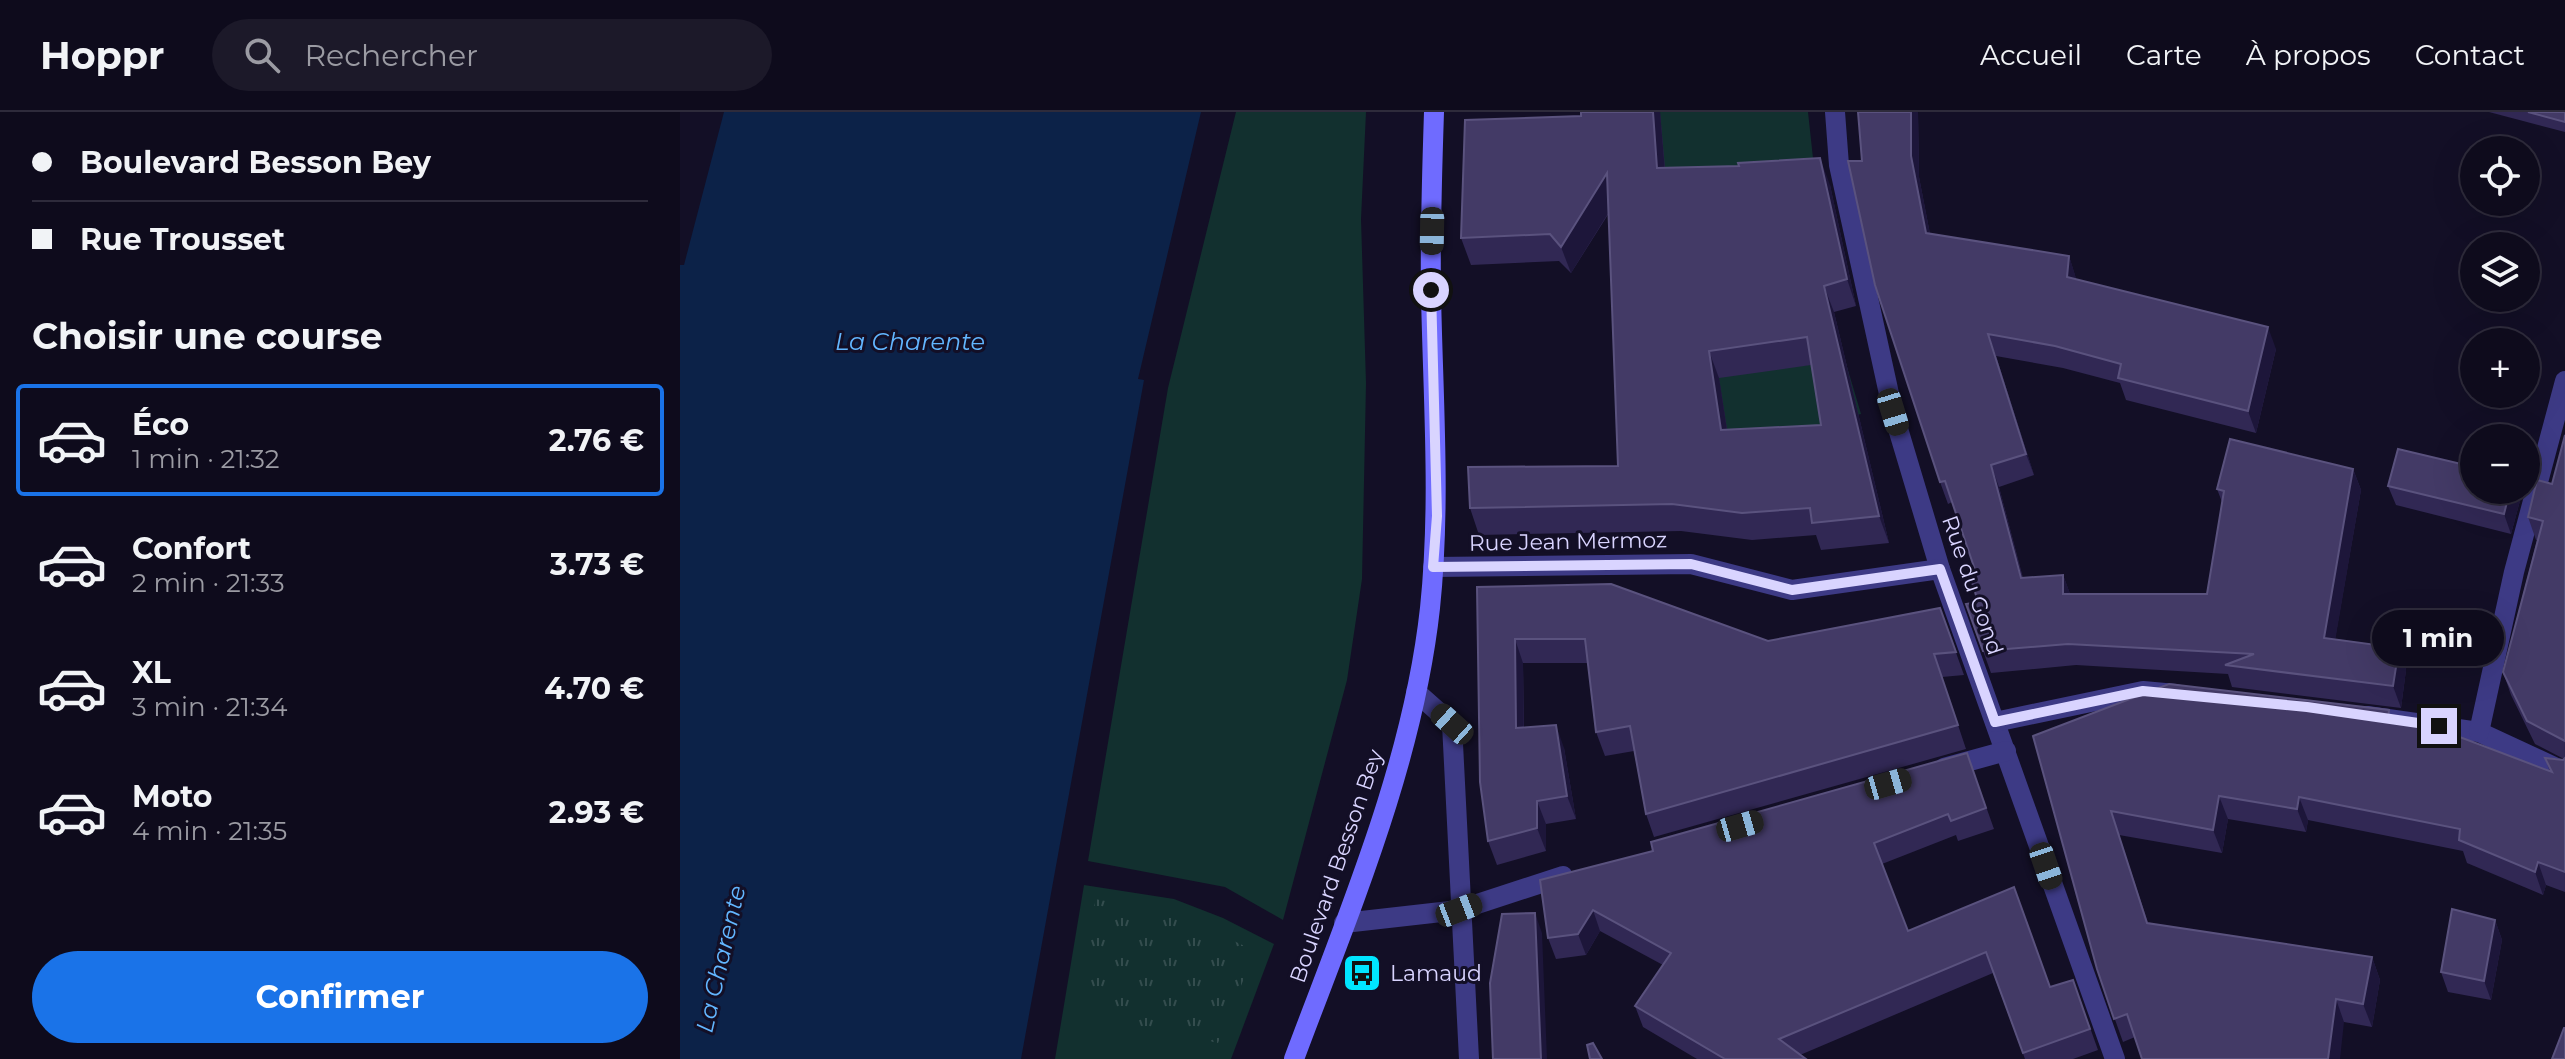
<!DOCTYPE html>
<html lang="fr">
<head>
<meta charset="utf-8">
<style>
  :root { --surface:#0e0b1c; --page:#1c1929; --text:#f1f3f6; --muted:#9b9ba3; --line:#2e2b3b; --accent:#1a73e8 }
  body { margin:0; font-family:Montserrat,sans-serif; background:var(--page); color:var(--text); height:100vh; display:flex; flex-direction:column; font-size:30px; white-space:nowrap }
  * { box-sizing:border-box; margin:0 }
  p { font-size:26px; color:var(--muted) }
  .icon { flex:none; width:44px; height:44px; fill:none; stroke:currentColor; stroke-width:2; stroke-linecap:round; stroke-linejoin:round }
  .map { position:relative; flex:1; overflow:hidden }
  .drawer { display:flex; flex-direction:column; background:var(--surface); width:680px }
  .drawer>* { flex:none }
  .banner { display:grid; align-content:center; height:176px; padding:0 32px; background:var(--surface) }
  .buttons { position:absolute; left:1780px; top:24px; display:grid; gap:16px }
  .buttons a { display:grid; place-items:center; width:80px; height:80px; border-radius:50%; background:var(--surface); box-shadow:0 8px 32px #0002,0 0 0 2px var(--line); font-size:40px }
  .end { position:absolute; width:36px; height:36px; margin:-18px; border:10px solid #d9d4ff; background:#111; box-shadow:0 0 0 4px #111 }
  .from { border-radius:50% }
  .bubble { position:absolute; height:56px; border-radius:28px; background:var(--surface); box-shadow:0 8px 32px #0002,0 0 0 2px var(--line); font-size:26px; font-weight:700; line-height:56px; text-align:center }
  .car { position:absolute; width:24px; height:48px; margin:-24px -12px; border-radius:10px; box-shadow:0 0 6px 2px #0007; background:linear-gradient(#222 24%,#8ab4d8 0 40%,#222 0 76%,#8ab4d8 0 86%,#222 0) }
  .banner b { display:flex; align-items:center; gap:28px; height:76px; font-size:30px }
  .banner b+b { border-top:2px solid var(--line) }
  .banner i { width:20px; height:20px; background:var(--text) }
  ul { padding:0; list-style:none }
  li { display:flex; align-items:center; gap:24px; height:112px; margin:0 16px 12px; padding:0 16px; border:4px solid transparent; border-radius:8px }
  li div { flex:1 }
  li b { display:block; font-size:30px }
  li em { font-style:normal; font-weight:700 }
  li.current { border-color:var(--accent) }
  li>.icon { width:72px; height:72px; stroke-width:1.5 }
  h2 { padding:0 32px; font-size:36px; line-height:96px }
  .cta { display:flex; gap:16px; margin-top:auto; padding:16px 32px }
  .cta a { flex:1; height:92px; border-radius:48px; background:var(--accent); color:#fff; font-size:32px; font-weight:700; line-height:92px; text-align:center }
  header { display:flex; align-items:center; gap:48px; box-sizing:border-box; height:112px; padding:0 40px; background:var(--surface); border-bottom:2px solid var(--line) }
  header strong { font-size:38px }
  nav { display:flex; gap:44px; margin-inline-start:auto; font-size:28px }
  .search { width:560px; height:72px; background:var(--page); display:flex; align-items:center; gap:20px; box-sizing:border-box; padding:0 28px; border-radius:44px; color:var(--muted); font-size:30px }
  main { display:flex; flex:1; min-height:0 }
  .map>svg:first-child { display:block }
  .green { fill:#12302f }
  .park { fill:url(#park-tufts) }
  .water { fill:#0c2248 }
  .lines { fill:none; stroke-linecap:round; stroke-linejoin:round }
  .minor { stroke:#3d3a85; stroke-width:20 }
  .secondary { stroke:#6f6bff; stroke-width:20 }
  .wall { fill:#312854; fill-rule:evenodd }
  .shaded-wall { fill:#1d163a }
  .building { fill:#433a66; stroke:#5a527e; stroke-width:2; fill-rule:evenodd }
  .route { stroke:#d9d4ff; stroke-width:10 }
  .labels { text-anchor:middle; stroke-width:6; stroke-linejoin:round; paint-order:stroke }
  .street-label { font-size:22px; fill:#d9d4ff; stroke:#130f26 }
  .poi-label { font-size:22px; fill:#d9d4ff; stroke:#130f26; text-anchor:start }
  .water-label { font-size:24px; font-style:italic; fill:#62b6ff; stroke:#130f26 }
</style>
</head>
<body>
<header>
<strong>Hoppr</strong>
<div class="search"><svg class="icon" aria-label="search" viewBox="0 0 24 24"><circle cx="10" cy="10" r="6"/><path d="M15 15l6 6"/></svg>Rechercher</div>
<nav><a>Accueil</a><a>Carte</a><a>À propos</a><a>Contact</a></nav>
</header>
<main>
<section class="drawer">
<div class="banner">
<b><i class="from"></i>Boulevard Besson Bey</b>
<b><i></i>Rue Trousset</b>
</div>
<h2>Choisir une course</h2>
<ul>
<li class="current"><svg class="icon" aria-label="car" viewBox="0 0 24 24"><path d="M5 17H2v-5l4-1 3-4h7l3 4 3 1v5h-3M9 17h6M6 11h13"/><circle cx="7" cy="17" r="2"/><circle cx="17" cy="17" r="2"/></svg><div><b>Éco</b><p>1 min · 21:32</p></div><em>2.76 €</em></li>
<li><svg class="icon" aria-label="car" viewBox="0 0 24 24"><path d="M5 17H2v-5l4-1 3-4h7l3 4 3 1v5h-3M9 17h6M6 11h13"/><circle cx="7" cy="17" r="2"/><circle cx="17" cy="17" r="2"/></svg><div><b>Confort</b><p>2 min · 21:33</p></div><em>3.73 €</em></li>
<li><svg class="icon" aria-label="car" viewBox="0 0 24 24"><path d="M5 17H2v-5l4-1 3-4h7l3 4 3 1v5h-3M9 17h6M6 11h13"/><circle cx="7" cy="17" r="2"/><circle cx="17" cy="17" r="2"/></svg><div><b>XL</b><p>3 min · 21:34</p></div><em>4.70 €</em></li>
<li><svg class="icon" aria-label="car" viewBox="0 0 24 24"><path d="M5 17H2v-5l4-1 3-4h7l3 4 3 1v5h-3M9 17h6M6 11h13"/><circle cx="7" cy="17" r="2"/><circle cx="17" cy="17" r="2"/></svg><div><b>Moto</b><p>4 min · 21:35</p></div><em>2.93 €</em></li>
</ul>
<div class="cta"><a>Confirmer</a></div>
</section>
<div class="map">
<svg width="1885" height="947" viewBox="0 0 1885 947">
  <defs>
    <pattern id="park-tufts" width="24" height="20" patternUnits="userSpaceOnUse" patternTransform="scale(2)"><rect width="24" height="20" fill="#12302f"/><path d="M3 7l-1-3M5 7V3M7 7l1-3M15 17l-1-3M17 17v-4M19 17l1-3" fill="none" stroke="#344d4e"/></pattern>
  </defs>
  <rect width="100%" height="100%" fill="#130f26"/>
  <g class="green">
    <polygon points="556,0 686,0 681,107 686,271 682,467 667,568 603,808 545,775 408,749 488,276"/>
    <polygon points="980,0 1128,0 1136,74 1104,256 1165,248 1181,302 1146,310 1150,339 1051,344 1027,190 984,83"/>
    <polygon points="404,773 494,787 543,806 594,832 551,947 375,947"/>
  </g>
  <polygon class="park" points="415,787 501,804 575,839 538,931 402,901"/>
  <polygon class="water" points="44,0 521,0 458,267 464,268 341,947 0,947 0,153 4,153"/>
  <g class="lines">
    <g class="minor">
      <polyline points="1155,0 1159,53 1213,300 1260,457 1435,947"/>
      <polyline points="753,455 1011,452 1112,478 1260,457"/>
      <polyline points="736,580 772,612 789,947"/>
      <polyline points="1687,604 1799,620 1885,660"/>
      <polyline points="1315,610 1463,579 1496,582"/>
      <polyline points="1799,620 1834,460 1885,269"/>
      <polyline points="1264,656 1326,639"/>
      <polyline points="664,811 779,798 883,764"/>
    </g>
    <path class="secondary" d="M 614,947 C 668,802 733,652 750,496 C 761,391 753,287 751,182 C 750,121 752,60 754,0"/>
  </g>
  <g class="wall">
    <path d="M 901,0 L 980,0 L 985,56 L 1150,73 L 1176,194 L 1154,200 L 1209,431 L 1141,438 L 1136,423 L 1072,428 L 1001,419 L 799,423 L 790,396 L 938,354 L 929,101 L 891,161 L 879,149 L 791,153 L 781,126 L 901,4 ZM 1131,253 L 1141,313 L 1047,317 L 1039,266 Z"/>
    <polygon points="1178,0 1238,0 1239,65 1250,122 1389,144 1396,167 1596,237 1576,321 1446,288 1440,271 1383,256 1316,244 1354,363 1319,375 1343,466 1383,463 1390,482 1527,482 1542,390 1537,377 1673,357 1681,378 1655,527 1719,536 1726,558 1721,596 1552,575 1548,562 1396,553 1311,561 1286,492 1298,490 1295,458 1272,390 1268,392 1260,370 1182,49"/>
    <polygon points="1809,0 1885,0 1885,20"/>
    <polygon points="1885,323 1885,780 1866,773 1863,783 1787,751 1783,739 1628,708 1626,720 1548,707 1542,741 1439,723 1468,811 1692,845 1700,868 1692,915 1664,910 1455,925 1443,930 1417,857 1353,624 1713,608 1870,660 1865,646 1884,647 1855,632 1831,583 1823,560 1857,428 1856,428 1848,405 1872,372"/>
    <polygon points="1708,374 1841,385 1831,422 1716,393"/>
    <polygon points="797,475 1088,529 1260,496 1284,563 1262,565 1286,637 974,725 966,702 954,639 925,644 916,620 908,551 843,551 844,615 884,636 896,707 866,712 866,739 817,753 808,729"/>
    <polygon points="1287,641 1314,717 1278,729 1276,723 1202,752 1228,819 1334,775 1370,875 1393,868 1418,938 1393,947 1345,947 1313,861 1120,943 1126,947 1017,947 963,915 955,894 983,853 920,819 906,843 876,847 868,826 973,739"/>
    <polygon points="1815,808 1822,828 1811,888 1768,880 1761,860"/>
  </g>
  <g class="shaded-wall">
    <polygon points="973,0 980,0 987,83 977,56"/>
    <polygon points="1231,0 1238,0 1239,65 1254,143 1246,121 1231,44"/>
    <polygon points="1140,46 1150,73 1176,194 1167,167"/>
    <polygon points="927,61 937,87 891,161 881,135"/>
    <polygon points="1389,144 1396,166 1394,186 1387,165"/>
    <polygon points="1144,174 1154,200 1209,431 1199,404"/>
    <polygon points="1588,215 1596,237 1576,321 1568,299"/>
    <polygon points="1308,222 1316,244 1354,363 1346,342"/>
    <polygon points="1029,239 1039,266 1051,344 1041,318"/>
    <polygon points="1311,353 1319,375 1348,488 1341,466"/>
    <polygon points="1673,357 1681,378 1652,547 1644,526"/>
    <polygon points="1830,378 1838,378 1841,385 1831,422 1824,402"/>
    <polygon points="1383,463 1391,484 1383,482"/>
    <polygon points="835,527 843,551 844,639 836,616"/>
    <polygon points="1719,536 1726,558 1721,596 1713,574"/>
    <polygon points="876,613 884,636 896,707 887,684"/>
    <polygon points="1539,684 1548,707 1542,741 1533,718"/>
    <polygon points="1619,685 1628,708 1626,720 1617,697"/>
    <polygon points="857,689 866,712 866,739 857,716"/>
    <polygon points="1431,699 1439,723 1475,834 1467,811"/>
    <polygon points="1858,750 1866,773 1863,783 1855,760"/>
    <polygon points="913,798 920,819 906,843 898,822"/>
    <polygon points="855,801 862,821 867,947 861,947"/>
    <polygon points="1815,808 1822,828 1811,888 1804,869"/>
    <polygon points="1692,845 1700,868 1692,915 1683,892"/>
    <polygon points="1656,887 1664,910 1660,947 1648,947"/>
  </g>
  <g class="building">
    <path d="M 901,0 L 973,0 L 977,56 L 1059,54 L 1058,51 L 1140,46 L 1167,167 L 1144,174 L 1199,404 L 1132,411 L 1130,396 L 1062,401 L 992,392 L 790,396 L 788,355 L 938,354 L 927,61 L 881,135 L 870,122 L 781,126 L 785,8 L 901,4 ZM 1127,225 L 1141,313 L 1041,318 L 1029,239 Z"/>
    <polygon points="1178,0 1231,0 1231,44 1246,121 1389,144 1387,165 1588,215 1568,299 1438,266 1441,252 1375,234 1308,222 1346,342 1311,353 1341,466 1383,463 1383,482 1527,482 1544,379 1537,377 1550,327 1673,357 1644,526 1719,536 1713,574 1545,553 1574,542 1388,532 1303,539 1286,492 1298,490 1288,457 1295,458 1265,369 1260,370 1195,173 1168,49 1182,49"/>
    <polygon points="1848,0 1885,0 1885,10"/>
    <polygon points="1885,323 1885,629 1847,609 1823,560 1863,409 1848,405 1857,368 1872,372"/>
    <polygon points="1718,337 1794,355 1794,378 1830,378 1824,402 1708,374"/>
    <polygon points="931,472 1088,529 1260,496 1276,540 1254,542 1278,613 966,702 950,614 916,620 905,527 835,527 836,616 876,613 887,684 857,689 857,716 808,729 800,670 797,475"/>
    <polygon points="1489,572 1709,598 1708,608 1756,616 1872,660 1865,646 1883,648 1885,646 1885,760 1858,750 1855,760 1779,728 1780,717 1619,685 1617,697 1539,684 1533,718 1431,699 1467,811 1692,845 1683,892 1656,887 1648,947 1462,947 1447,902 1434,907 1417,857 1353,624"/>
    <polygon points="1287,641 1306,696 1271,709 1268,702 1194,731 1228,819 1334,775 1370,875 1393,868 1410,917 1343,941 1306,840 1099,927 1126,947 1045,947 955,894 991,841 913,798 898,822 868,826 860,768 973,739 971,730"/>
    <polygon points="1772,797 1815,808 1804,869 1761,860"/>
    <polygon points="855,801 861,947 813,947 810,871 822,802"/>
    <polygon points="1884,916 1885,916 1885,947 1872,947"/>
    <polygon points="913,931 922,947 910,947 907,933"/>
  </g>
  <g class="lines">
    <polyline class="route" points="751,178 757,404 753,455 1011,452 1112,478 1260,457 1315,610 1463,579 1627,595 1759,614"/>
  </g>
  <defs>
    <g id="bus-square" transform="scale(2)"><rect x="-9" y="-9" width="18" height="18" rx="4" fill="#00e5ff" stroke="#130f26"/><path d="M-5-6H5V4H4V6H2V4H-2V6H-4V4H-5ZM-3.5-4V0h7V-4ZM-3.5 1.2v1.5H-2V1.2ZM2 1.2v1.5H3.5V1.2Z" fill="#111"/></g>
  </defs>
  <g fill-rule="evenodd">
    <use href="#bus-square" x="682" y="861"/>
  </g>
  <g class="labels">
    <g class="street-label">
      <text transform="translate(888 429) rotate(-1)" y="8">Rue Jean Mermoz</text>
      <text transform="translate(1293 473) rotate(71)" y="8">Rue du Gond</text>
      <text transform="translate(656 754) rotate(-71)" y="8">Boulevard Besson Bey</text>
    </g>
    <g class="poi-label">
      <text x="710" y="869">Lamaud</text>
    </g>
    <g class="water-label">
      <text x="230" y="238">La Charente</text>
      <text transform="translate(41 847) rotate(-77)" y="8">La Charente</text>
    </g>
  </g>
</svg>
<div class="buttons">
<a><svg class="icon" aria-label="locate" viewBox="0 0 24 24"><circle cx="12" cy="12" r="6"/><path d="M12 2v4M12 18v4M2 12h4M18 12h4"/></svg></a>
<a><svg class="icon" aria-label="layers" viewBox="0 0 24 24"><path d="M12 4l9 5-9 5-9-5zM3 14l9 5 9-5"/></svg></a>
<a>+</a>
<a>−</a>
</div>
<i class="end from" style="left:751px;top:178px"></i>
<i class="end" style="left:1759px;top:614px"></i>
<div class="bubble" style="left:1692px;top:498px;width:132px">1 min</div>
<i class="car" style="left:752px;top:119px;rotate:181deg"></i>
<i class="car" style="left:1213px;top:300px;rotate:163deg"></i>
<i class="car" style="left:772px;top:612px;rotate:312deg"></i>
<i class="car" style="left:1208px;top:672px;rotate:74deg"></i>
<i class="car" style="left:1060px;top:714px;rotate:74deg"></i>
<i class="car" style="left:1366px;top:754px;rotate:161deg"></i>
<i class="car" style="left:779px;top:798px;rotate:69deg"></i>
</div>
</main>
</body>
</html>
